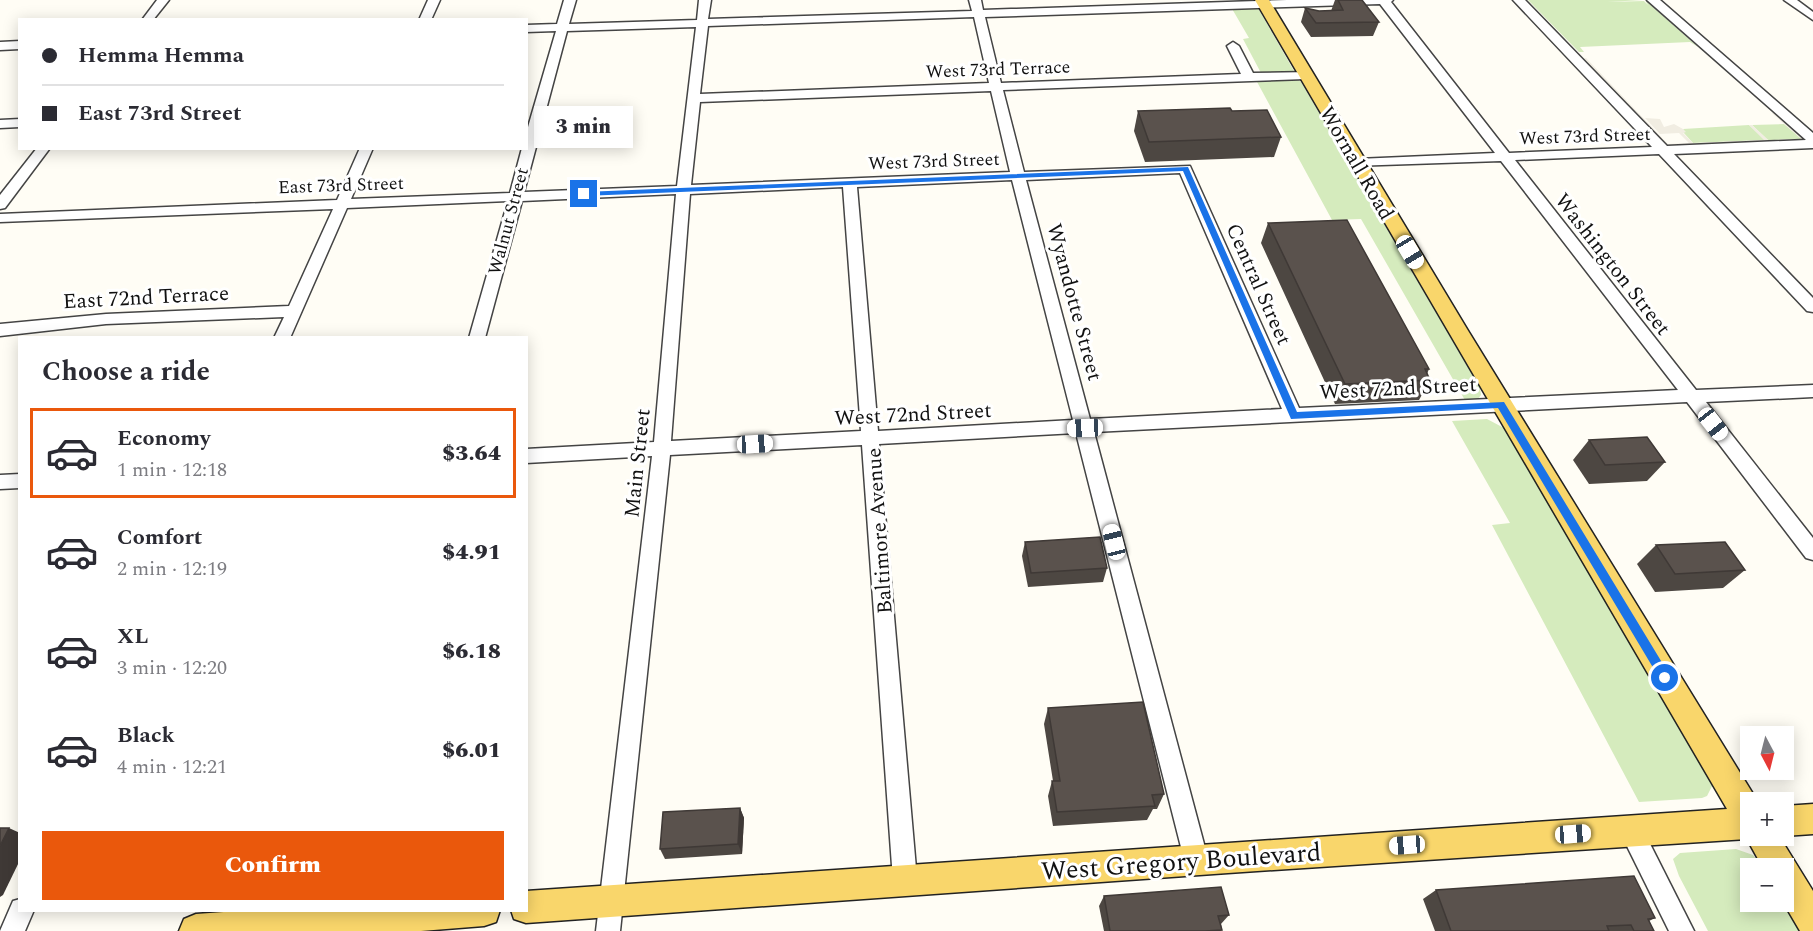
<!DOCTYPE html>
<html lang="en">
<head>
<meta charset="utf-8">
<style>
  :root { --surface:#fff; --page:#f7f7f7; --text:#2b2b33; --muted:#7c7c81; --line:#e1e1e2; --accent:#ea580c }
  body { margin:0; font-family:Spectral,serif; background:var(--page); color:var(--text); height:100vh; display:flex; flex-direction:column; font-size:22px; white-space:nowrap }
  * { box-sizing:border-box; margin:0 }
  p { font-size:20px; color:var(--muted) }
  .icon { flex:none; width:33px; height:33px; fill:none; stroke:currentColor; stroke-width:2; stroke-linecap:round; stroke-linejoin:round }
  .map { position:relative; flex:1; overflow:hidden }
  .drawer { position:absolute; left:18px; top:336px; width:510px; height:576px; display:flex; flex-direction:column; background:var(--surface); border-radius:0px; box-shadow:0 3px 15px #0003 }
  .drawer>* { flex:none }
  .top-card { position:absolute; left:18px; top:18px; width:510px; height:132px; border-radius:0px; box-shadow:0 3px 15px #0003; display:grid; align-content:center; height:132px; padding:0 24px; background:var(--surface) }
  .needle { width:39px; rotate:173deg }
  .controls { position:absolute; left:1740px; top:726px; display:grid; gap:12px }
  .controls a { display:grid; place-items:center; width:54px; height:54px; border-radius:0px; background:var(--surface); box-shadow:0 3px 15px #0003; font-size:30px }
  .end { position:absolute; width:27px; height:27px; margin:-14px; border:8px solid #1a73e8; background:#fff; box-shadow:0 0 0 3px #fff }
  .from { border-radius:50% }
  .bubble { position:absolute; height:42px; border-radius:0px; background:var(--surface); box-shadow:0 3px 15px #0003; font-size:20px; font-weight:800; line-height:42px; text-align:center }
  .car { position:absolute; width:18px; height:36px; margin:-18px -9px; border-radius:8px; box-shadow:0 0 4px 2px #0007; background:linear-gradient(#fff 24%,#345 0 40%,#fff 0 76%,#345 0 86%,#fff 0) }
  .top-card b { display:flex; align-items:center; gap:21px; height:57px; font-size:22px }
  .top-card b+b { border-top:2px solid var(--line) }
  .top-card i { width:15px; height:15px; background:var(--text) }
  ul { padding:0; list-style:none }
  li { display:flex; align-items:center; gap:18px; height:90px; margin:0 12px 9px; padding:0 12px; border:3px solid transparent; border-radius:0px }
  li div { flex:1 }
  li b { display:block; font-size:22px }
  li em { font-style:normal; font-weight:800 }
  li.on { border-color:var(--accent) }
  li>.icon { width:54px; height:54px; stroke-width:1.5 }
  h2 { padding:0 24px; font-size:27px; line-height:72px }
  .cta { display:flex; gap:12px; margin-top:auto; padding:12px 24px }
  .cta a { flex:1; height:69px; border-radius:0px; background:var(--accent); color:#fff; font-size:24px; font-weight:800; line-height:69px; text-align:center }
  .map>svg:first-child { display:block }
  .green { fill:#d5ebbd }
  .plaza { fill:#f1ede2 }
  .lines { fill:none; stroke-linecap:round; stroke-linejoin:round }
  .minor-casing { stroke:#444; stroke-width:3 }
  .major-casing { stroke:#222; stroke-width:3 }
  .minor { fill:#fff; fill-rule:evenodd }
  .major { fill:#f9d66b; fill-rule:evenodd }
  .wall { fill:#4d4742 }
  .shaded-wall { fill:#3f3936 }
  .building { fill:#5a524d; stroke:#3f3936; stroke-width:1.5 }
  .route { fill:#1a73e8 }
  .labels { text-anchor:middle; stroke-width:6; stroke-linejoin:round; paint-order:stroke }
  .far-street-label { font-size:18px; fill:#111; stroke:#fff }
  .street-label { font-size:21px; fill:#111; stroke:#fff }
  .near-street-label { font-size:26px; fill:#111; stroke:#fff }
</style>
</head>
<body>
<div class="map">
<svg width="1813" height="931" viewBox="0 0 1813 931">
  <rect width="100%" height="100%" fill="#fffdf5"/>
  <g class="green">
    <polygon points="1528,0 1643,0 1607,2 1644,1 1648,5 1645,0 1698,47 1690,42 1580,47 1584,52 1579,52"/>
    <polygon points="1231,7 1258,8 1294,71 1261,73 1243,39 1249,38"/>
    <polygon points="1297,79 1301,82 1480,388 1481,395 1477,400 1466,402 1361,219 1332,220 1256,80"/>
    <polygon points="1784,124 1802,139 1768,140 1752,125"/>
    <polygon points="1749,125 1765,140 1693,143 1683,132 1685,132 1683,129"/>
    <polygon points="1487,419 1504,428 1713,784 1707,796 1702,798 1639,802 1492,525 1510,523 1452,421"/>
    <polygon points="1736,849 1753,855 1763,868 1750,868 1750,902 1783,902 1800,931 1708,931 1679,876 1673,859 1680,853"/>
  </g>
  <polygon class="plaza" points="1586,58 1668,144 1689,143 1679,133 1660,134 1645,118 1660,119 1664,127 1674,124 1683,129 1686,132 1683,133 1693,143 1764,140 1749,125 1752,125 1768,140 1801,139 1772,113 1775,113 1807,141 1666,145 1595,74 1597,73 1583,59"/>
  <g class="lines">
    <g class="minor-casing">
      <g id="minor">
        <polygon points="157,0 169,0 153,20 142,20"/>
        <polygon points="428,0 440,0 431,20 419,20"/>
        <path d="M 564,0 L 576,0 L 569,24 L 697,20 L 699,0 L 711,0 L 708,19 L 972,11 L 969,0 L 981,0 L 983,10 L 1287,0 L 1393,0 L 1391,2 L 1509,153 L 1652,147 L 1513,0 L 1525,0 L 1667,146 L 1806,140 L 1647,0 L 1660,0 L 1813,133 L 1813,148 L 1674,154 L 1813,298 L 1813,312 L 1807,311 L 1659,154 L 1515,160 L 1696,390 L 1813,385 L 1813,397 L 1706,402 L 1813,538 L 1813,560 L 1806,558 L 1687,402 L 1094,432 L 1208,859 L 1204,867 L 1196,871 L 1188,867 L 1184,859 L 1076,433 L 879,444 L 917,880 L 914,889 L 905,892 L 896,889 L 893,880 L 862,445 L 670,455 L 620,931 L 596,931 L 652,456 L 526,463 L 526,449 L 654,442 L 676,194 L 522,201 L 485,338 L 469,338 L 508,201 L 347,208 L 290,338 L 274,338 L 284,317 L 106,324 L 0,336 L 0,324 L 106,314 L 289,306 L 333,209 L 0,222 L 0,214 L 337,200 L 360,148 L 373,148 L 351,199 L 510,193 L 522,148 L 526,148 L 526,134 L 556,31 L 526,32 L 526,25 L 557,24 ZM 1380,4 L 1495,153 L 1357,159 L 1352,160 L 1350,163 L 1352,166 L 1501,161 L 1678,390 L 1299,408 L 1190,166 L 1024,172 L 1003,90 L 1306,79 L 1310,78 L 1310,72 L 1253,73 L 1239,46 L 1233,42 L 1227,46 L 1241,74 L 1001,83 L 985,17 ZM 974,17 L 989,83 L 700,94 L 708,26 ZM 696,27 L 677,186 L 524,192 L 567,31 ZM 991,91 L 1010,172 L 691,185 L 700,102 ZM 1180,173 L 1282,409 L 1090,419 L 1026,180 ZM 1012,180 L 1073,420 L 878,431 L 857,187 ZM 843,187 L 861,431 L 671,441 L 690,194 Z"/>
        <polygon points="1784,0 1797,0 1813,12 1813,20"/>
        <polygon points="20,41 20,49 0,50 0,42"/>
        <polygon points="20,119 20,127 0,128 0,120"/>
        <polygon points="37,148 50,148 5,208 0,209 0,195"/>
        <polygon points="20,474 20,488 0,489 0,475"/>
        <polygon points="1631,818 1639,822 1694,931 1669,931 1619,830 1623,822"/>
        <polygon points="20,899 20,910 34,910 25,931 0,931 13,901"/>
      </g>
    </g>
    <g class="major-casing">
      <g id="major">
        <polygon points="1255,0 1269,0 1467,329 1758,802 1750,802 1750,836 1779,836 1813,891 1813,931 1800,931 1783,902 1784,868 1763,868 1747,839 1228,873 526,923 514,919 511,910 526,910 526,891 1727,809"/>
        <polygon points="1813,804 1813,834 1784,836 1782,836 1784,836 1784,806"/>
        <polygon points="251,910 500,910 496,922 484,926 421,931 179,931 184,919 196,914"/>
      </g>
    </g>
    <use href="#minor" class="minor"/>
    <use href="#major" class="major"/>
  </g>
  <g class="wall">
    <polygon points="1335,0 1362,0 1379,22 1373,36 1311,37 1301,22 1305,8 1319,11 1331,11"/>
    <polygon points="1138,111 1232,111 1281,137 1274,157 1145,162 1134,131"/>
    <polygon points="1268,223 1429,369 1427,374 1430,380 1419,400 1335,404 1261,243"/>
    <polygon points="1589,440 1665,462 1647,481 1589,484 1573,460"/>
    <polygon points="1025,542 1107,568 1103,582 1028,587 1022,556"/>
    <polygon points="1656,545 1745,570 1723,588 1655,592 1637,564"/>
    <polygon points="1048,708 1164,794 1157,809 1153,809 1147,820 1053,826 1048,796 1052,781 1053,781 1044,724"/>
    <polygon points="740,808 744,818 742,854 665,859 660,849"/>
    <polygon points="1436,890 1655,918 1649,921 1654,931 1435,931 1423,899"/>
    <polygon points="1104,896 1229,915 1221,924 1222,930 1221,931 1104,931 1099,906"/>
  </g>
  <g class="shaded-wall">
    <polygon points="740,808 744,818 742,854 738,844"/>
    <polygon points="9,828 20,833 20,860 3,895 0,897 0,846"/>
  </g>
  <g class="building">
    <polygon points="1338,0 1362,0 1379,22 1316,23 1305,8 1319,11 1343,10"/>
    <polygon points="1230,108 1232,111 1267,110 1281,137 1149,142 1138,111"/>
    <polygon points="1347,220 1429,369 1425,369 1430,380 1345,384 1268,223"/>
    <polygon points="1647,437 1665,462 1605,465 1589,440"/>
    <polygon points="1100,537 1107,568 1031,573 1025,542"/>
    <polygon points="1725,542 1745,570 1675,574 1656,545"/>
    <polygon points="1143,702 1164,794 1152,795 1155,806 1057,812 1052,781 1060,781 1048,708"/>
    <polygon points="740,808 738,844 660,849 663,812"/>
    <polygon points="0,828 9,828 0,846"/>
    <polygon points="1634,876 1655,918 1648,919 1654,931 1634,931 1631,925 1607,926 1609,931 1451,931 1436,890"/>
    <polygon points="1221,887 1229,915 1218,916 1222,930 1205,931 1110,931 1104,896"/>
  </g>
  <polygon class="route" points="1188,167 1297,412 1504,402 1669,674 1669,681 1661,681 1498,408 1291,419 1183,171 584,196 580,194 584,192"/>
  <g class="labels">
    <g class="far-street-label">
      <text transform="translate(998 69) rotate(-2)" y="6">West 73rd Terrace</text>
      <text transform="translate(1585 136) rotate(-2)" y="6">West 73rd Street</text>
      <text transform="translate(934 161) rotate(-2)" y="6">West 73rd Street</text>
      <text transform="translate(341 185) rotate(-2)" y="6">East 73rd Street</text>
      <text transform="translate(508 221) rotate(-75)" y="6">Walnut Street</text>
    </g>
    <g class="street-label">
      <text transform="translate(1357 163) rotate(60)" y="7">Wornall Road</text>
      <text transform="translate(1613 264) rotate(52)" y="7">Washington Street</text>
      <text transform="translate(1259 284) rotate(66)" y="7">Central Street</text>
      <text transform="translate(146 297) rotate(-3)" y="7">East 72nd Terrace</text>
      <text transform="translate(1075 302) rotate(75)" y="7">Wyandotte Street</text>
      <text transform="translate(1398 388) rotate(-3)" y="7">West 72nd Street</text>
      <text transform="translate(913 414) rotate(-3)" y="7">West 72nd Street</text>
      <text transform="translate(637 463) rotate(-84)" y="7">Main Street</text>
      <text transform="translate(879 531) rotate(-94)" y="7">Baltimore Avenue</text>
    </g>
    <g class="near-street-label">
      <text transform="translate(1181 861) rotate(-4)" y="9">West Gregory Boulevard</text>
    </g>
  </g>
</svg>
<div class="controls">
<a><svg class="needle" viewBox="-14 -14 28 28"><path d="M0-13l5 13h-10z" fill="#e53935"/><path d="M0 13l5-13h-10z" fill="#7c7c81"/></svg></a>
<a>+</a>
<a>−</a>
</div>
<i class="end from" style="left:1665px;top:678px"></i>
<i class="end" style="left:584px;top:194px"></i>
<div class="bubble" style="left:534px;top:106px;width:99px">3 min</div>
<i class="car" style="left:1410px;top:252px;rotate:149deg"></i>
<i class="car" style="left:1713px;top:424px;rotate:142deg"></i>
<i class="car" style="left:1085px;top:428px;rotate:268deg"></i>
<i class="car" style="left:755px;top:444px;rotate:87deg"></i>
<i class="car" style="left:1114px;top:542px;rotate:346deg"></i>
<i class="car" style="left:1573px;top:834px;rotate:86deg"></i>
<i class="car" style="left:1407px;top:845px;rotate:266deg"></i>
<div class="top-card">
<b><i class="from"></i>Hemma Hemma</b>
<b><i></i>East 73rd Street</b>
</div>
<section class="drawer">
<h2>Choose a ride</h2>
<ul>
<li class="on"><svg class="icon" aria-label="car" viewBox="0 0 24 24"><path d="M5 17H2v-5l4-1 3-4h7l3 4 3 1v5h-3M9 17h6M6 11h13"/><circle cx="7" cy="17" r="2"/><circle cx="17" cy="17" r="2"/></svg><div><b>Economy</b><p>1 min · 12:18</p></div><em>$3.64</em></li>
<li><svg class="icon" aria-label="car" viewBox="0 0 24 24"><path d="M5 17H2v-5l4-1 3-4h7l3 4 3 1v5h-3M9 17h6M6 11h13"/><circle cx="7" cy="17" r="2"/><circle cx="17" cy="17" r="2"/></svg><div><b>Comfort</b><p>2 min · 12:19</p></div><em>$4.91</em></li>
<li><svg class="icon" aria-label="car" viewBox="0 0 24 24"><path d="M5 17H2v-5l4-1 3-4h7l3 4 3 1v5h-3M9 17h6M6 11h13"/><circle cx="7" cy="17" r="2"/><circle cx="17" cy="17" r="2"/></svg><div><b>XL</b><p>3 min · 12:20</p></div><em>$6.18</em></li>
<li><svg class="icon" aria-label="car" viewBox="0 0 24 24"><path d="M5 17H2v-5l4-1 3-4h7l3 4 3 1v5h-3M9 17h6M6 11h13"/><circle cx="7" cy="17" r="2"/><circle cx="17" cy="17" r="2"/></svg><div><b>Black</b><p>4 min · 12:21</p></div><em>$6.01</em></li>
</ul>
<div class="cta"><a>Confirm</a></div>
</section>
</div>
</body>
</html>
